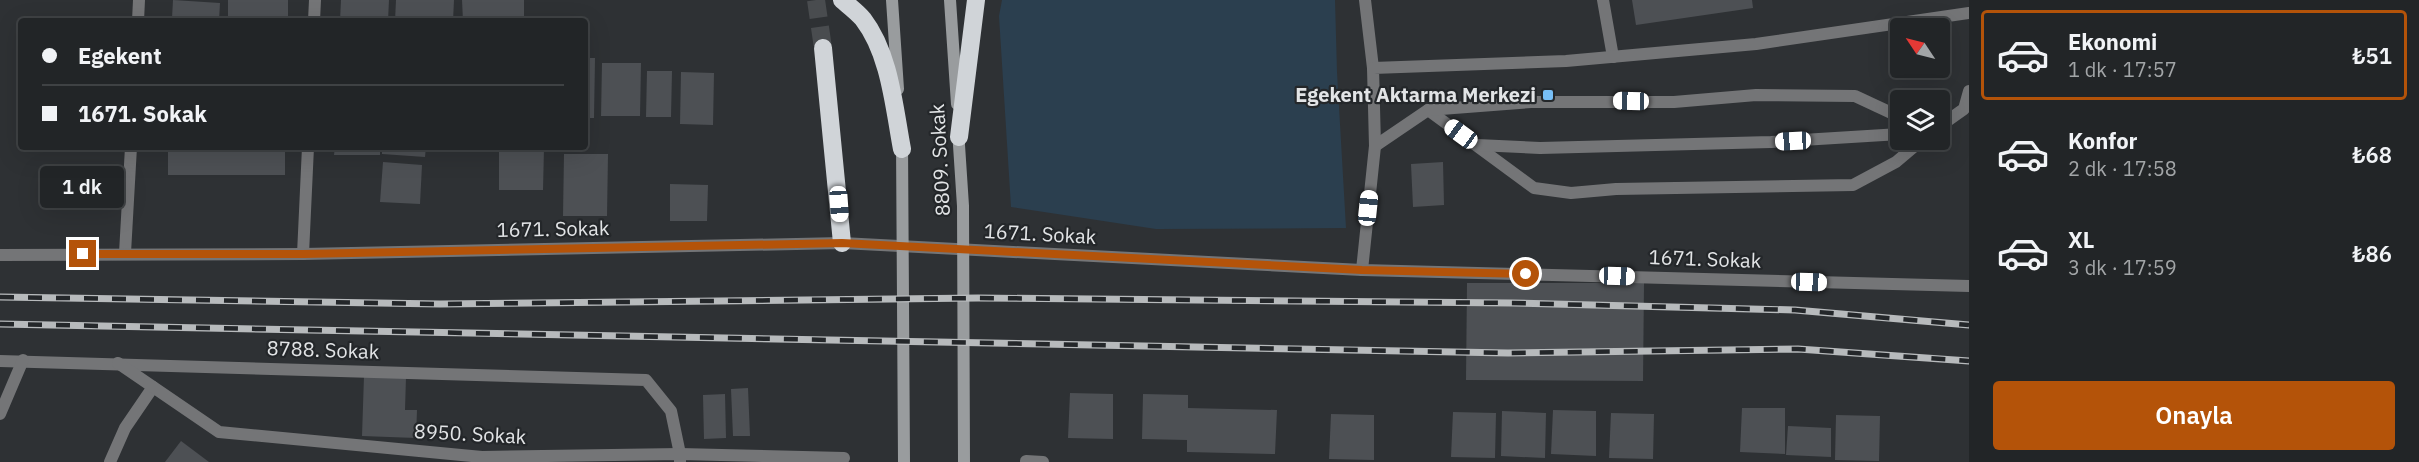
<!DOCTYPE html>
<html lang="tr">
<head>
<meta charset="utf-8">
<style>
  :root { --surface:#222527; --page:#2a2d2f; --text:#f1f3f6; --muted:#a2a5a7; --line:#3f4244; --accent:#b45309 }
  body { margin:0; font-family:"IBM Plex Sans",sans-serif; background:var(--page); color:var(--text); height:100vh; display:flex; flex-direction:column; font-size:22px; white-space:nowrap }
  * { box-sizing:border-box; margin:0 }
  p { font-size:20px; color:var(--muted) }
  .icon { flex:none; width:33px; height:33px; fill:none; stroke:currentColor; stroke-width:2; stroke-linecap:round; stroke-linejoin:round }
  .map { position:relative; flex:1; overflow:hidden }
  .sheet { display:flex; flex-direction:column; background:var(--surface); width:450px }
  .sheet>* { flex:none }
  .banner { position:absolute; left:18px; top:18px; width:570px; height:132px; border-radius:6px; box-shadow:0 6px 24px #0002,0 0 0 2px var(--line); display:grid; align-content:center; height:132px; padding:0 24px; background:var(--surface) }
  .needle { width:39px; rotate:305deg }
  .fabs { position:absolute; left:1890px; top:18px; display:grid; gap:12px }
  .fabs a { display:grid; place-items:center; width:60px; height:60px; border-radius:6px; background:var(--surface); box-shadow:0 6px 24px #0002,0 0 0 2px var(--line); font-size:30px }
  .end { position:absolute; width:27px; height:27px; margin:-14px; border:8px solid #b45309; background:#fff; box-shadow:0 0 0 3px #fff }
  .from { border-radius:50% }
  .bubble { position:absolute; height:42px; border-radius:6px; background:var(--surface); box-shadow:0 6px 24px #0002,0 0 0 2px var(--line); font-size:20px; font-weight:600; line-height:42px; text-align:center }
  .car { position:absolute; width:18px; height:36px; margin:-18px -9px; border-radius:8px; box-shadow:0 0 4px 2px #0007; background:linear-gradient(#fff 24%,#345 0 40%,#fff 0 76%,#345 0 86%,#fff 0) }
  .banner b { display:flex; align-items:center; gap:21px; height:57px; font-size:22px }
  .banner b+b { border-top:2px solid var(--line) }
  .banner i { width:15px; height:15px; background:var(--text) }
  ul { padding:10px 0 0; list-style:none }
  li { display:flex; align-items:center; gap:18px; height:90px; margin:0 12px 9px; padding:0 12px; border:3px solid transparent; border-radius:6px }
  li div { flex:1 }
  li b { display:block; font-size:22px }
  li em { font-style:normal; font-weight:600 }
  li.current { border-color:var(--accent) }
  li>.icon { width:54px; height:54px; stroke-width:1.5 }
  .action { display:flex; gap:12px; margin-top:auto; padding:12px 24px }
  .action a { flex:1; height:69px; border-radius:6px; background:var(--accent); color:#fff; font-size:24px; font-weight:600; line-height:69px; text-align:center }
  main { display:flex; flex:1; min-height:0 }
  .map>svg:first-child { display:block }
  .green { fill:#2b3f4f }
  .building { fill:#4d5054 }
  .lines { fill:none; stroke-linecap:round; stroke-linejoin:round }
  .highway-tunnel { stroke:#494c4f; stroke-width:18; stroke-dasharray:18 9; stroke-linecap:butt }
  .lane { stroke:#747577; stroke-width:12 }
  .street { stroke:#747577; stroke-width:12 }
  .secondary { stroke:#999c9e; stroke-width:12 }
  .highway { stroke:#d0d4d8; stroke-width:18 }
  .rail-casing { stroke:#b7babc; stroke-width:7 }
  .rail { stroke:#24272a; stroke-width:4.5; stroke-dasharray:14; stroke-linecap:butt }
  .route { stroke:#b45309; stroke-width:8 }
  .poi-dot { fill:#77bff7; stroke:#24272a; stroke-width:2 }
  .labels { text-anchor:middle; stroke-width:4.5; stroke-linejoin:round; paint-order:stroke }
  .poi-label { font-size:20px; font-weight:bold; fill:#e2e4e6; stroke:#24272a; text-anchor:end }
  .street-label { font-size:20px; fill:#e2e4e6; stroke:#24272a }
</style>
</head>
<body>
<main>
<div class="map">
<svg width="1969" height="462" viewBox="0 0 1969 462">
  <rect width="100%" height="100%" fill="#2e3134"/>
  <polygon class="green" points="1002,0 1335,0 1337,72 1346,228 1156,229 1011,207 999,16"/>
  <g class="building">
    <polygon points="173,0 220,3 219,21 172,18"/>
    <rect x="228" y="0" width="60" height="21"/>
    <polygon points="341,0 389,0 388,21 340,21"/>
    <polygon points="396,0 454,0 453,21 395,21"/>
    <polygon points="462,0 524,0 524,21 463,21"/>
    <polygon points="1632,0 1752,0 1753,8 1636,25"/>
    <polygon points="585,58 595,58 594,118 585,118"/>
    <polygon points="602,63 641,63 640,116 601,116"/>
    <polygon points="647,71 672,71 671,117 646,117"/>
    <polygon points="681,72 714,73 713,125 680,124"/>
    <rect x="168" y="147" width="117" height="28"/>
    <polygon points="335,147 380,147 380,155 334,155"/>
    <polygon points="382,147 426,147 425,157 382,154"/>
    <polygon points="499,147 544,148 543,190 499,190"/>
    <polygon points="564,154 608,154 607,216 563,216"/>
    <polygon points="383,162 422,165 420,204 380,202"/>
    <polygon points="1443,162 1444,205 1413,207 1411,164"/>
    <polygon points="670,184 708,185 707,221 670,221"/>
    <polygon points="1467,283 1644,283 1643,381 1466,380"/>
    <polygon points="364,376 406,377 405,410 417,410 416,438 362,436"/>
    <polygon points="748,388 750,436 733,436 731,389"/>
    <polygon points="1070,393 1113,394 1113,439 1068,438"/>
    <polygon points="725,394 726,438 704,439 703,395"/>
    <polygon points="1143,394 1188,395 1188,408 1277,410 1275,454 1187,452 1187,440 1142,439"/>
    <polygon points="1742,408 1785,408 1785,454 1740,452"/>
    <polygon points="1553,410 1596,411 1596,456 1551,454"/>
    <polygon points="1502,411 1546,413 1545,458 1501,456"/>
    <polygon points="1453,412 1496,413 1495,458 1451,457"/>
    <polygon points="1611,413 1654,414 1653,459 1609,458"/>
    <polygon points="1331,414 1374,415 1374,460 1329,459"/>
    <polygon points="1836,415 1880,416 1879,461 1835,460"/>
    <polygon points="1788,426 1831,428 1831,457 1786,455"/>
    <polygon points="181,441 209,462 165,462"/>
  </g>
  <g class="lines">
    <polyline class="highway-tunnel" points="816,0 823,48"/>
    <g class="lane">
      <polyline points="1365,0 1373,68"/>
      <polyline points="1603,0 1613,57"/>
      <polyline points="1428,110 1534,188 1571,193 1616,189 1853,185 1896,162 1922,140"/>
      <polyline points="1940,126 1964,109 1969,91"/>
      <polyline points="1477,145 1540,148 1771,142 1900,134"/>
      <polyline points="1375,146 1428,110 1531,102 1674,102 1756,95 1855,96 1900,117"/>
      <polyline points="1362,270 1375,146 1373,68 1566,61 1756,44 1969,13"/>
      <polyline points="110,462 125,428 153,387"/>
    </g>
    <g class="street">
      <polyline points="138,21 139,0"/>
      <polyline points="314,21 315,0"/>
      <polyline points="125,253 131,147"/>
      <polyline points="303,254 308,147"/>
      <polyline points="0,255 303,254 842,243 1362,270 1969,286"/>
      <polyline points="0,361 646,380 671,411 680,454 680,462"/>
      <polyline points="118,363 219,432 482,457 680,454 844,458"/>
      <polyline points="0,414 23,360"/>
      <polyline points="1026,461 1043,462"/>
    </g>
    <g class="secondary">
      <polyline points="892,0 898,89"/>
      <polyline points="950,0 957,104"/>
      <polyline points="958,130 963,206 964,462"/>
      <polyline points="902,142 904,462"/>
    </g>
    <g class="highway">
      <path d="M 842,0 C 849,6 857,12 863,19 C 890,54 894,107 902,149"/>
      <polyline points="823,48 842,243"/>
      <polyline points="959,137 976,0"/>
    </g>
    <g class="rail-casing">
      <g id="rail">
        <polyline points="0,297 440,304 978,298 1512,303 1795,310 1969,325"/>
        <polyline points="0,324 1508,353 1798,349 1969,361"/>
      </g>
    </g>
    <use href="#rail" class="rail"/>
  </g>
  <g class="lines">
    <polyline class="route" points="83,254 303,254 842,243 1362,270 1526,274"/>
  </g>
  <rect class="poi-dot" x="1542" y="89" width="12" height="12" rx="3"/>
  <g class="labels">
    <g class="poi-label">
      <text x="1536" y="102">Egekent Aktarma Merkezi</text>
    </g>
    <g class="street-label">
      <text transform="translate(940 160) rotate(-93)" y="7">8809. Sokak</text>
      <text transform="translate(553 229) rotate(-1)" y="7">1671. Sokak</text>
      <text transform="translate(1040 234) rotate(3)" y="7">1671. Sokak</text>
      <text transform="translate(1705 259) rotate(2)" y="7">1671. Sokak</text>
      <text transform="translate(323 350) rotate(2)" y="7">8788. Sokak</text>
      <text transform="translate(470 434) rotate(3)" y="7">8950. Sokak</text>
    </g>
  </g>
</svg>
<div class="fabs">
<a><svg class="needle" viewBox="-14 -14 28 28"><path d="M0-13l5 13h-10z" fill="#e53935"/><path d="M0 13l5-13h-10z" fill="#a2a5a7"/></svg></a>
<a><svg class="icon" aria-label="layers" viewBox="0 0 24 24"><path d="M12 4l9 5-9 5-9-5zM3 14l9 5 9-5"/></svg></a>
</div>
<i class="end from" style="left:1526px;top:274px"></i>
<i class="end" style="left:83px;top:254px"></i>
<div class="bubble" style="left:40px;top:166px;width:84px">1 dk</div>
<i class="car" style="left:1631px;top:101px;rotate:271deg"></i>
<i class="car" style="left:1461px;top:134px;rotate:306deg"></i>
<i class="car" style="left:1793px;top:141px;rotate:267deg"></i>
<i class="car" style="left:839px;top:204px;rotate:176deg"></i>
<i class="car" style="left:1368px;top:208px;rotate:6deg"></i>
<i class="car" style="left:1617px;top:276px;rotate:92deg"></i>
<i class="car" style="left:1809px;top:282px;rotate:92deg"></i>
<div class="banner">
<b><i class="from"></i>Egekent</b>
<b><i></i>1671. Sokak</b>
</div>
</div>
<section class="sheet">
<ul>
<li class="current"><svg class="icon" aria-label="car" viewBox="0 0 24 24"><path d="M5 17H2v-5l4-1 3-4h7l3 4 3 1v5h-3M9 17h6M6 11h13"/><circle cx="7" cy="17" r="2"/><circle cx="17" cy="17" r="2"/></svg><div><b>Ekonomi</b><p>1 dk · 17:57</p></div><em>₺51</em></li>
<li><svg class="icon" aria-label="car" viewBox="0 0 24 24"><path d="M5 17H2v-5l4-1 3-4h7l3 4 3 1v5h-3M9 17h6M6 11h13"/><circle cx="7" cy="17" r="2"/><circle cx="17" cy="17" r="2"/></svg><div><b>Konfor</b><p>2 dk · 17:58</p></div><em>₺68</em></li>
<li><svg class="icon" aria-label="car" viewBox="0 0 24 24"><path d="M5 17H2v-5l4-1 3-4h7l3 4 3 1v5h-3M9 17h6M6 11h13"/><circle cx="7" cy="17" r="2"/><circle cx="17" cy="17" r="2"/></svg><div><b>XL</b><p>3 dk · 17:59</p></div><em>₺86</em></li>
</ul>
<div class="action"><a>Onayla</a></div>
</section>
</main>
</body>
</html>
